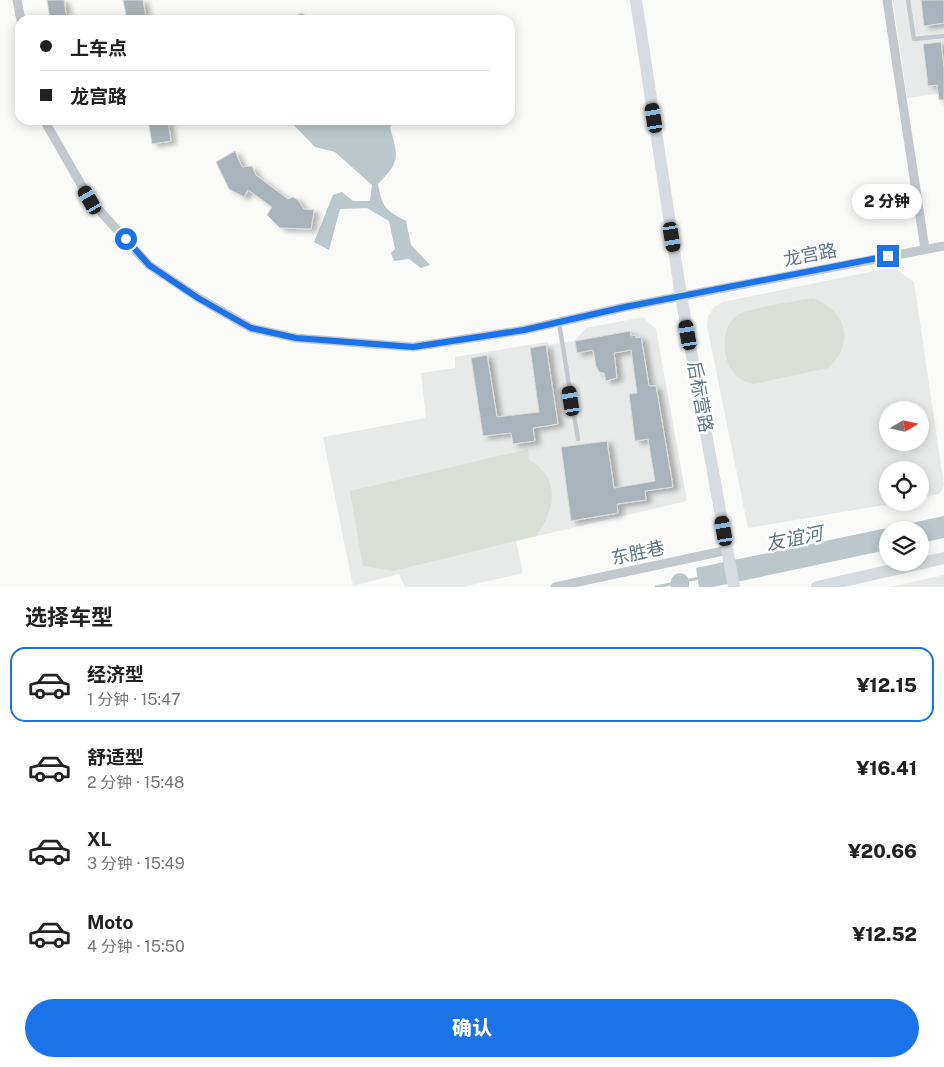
<!DOCTYPE html>
<html lang="zh">
<head>
<meta charset="utf-8">
<style>
  :root { --surface:#fff; --page:#f6f6f6; --text:#222; --muted:#767676; --line:#e0e0e0; --accent:#1a73e8 }
  body { margin:0; font-family:"Public Sans","Noto Sans SC",sans-serif; background:var(--page); color:var(--text); height:100vh; display:flex; flex-direction:column; font-size:19px; white-space:nowrap }
  * { box-sizing:border-box; margin:0 }
  p { font-size:16px; color:var(--muted) }
  .icon { flex:none; width:28px; height:28px; fill:none; stroke:currentColor; stroke-width:2; stroke-linecap:round; stroke-linejoin:round }
  .map { position:relative; height:587px; overflow:hidden }
  .sheet { display:flex; flex-direction:column; background:var(--surface); flex:1 }
  .sheet>* { flex:none }
  .top-card { position:absolute; left:15px; top:15px; width:500px; height:110px; border-radius:15px; box-shadow:0 2px 12px #0003; display:grid; align-content:center; height:110px; padding:0 25px; background:var(--surface) }
  .needle { width:32px; rotate:81deg }
  .tools { position:absolute; left:879px; top:401px; display:grid; gap:10px }
  .tools a { display:grid; place-items:center; width:50px; height:50px; border-radius:50%; background:var(--surface); box-shadow:0 2px 12px #0003; font-size:25px }
  .end { position:absolute; width:22px; height:22px; margin:-11px; border:6px solid #1a73e8; background:#fff; box-shadow:0 0 0 2px #fff }
  .from { border-radius:50% }
  .bubble { position:absolute; height:35px; border-radius:18px; background:var(--surface); box-shadow:0 2px 12px #0003; font-size:16px; font-weight:800; line-height:35px; text-align:center }
  .car { position:absolute; width:15px; height:30px; margin:-15px -8px; border-radius:6px; box-shadow:0 0 4px 1px #0007; background:linear-gradient(#222 24%,#8ab4d8 0 40%,#222 0 76%,#8ab4d8 0 86%,#222 0) }
  .top-card b { display:flex; align-items:center; gap:18px; height:48px; font-size:19px }
  .top-card b+b { border-top:1px solid var(--line) }
  .top-card i { width:12px; height:12px; background:var(--text) }
  ul { padding:0; list-style:none }
  li { display:flex; align-items:center; gap:15px; height:75px; margin:0 10px 8px; padding:0 15px; border:2px solid transparent; border-radius:15px }
  li div { flex:1 }
  li b { display:block; font-size:19px }
  li em { font-style:normal; font-weight:800 }
  li.on { border-color:var(--accent) }
  li>.icon { width:45px; height:45px; stroke-width:1.5 }
  h2 { padding:0 25px; font-size:22px; line-height:60px }
  .cta { display:flex; gap:10px; margin-top:auto; padding:10px 25px }
  .cta a { flex:1; height:58px; border-radius:30px; background:var(--accent); color:#fff; font-size:20px; font-weight:800; line-height:58px; text-align:center }
  .map>svg:first-child { display:block }
  .built { fill:#e8e9e9; fill-rule:evenodd }
  .green { fill:#dadfd7 }
  .water { fill:#bbc7cb }
  .lines { fill:none; stroke-linecap:round; stroke-linejoin:round }
  .stream { stroke:#bbc7cb; stroke-width:3 }
  .river { stroke:#bbc7cb; stroke-width:18 }
  .building { fill:#aab3b9; stroke:#dcdcda; filter:url(#shadow) }
  .lane { stroke:#c3c8cc; stroke-width:4.5 }
  .street { stroke:#c3c8cc; stroke-width:9 }
  .secondary { stroke:#d6dbdf; stroke-width:12 }
  .route { stroke:#1a73e8; stroke-width:6 }
  .labels { text-anchor:middle; stroke-width:5; stroke-linejoin:round; paint-order:stroke }
  .street-label { font-size:18px; fill:#657683; stroke:#fff }
  .water-label { font-size:19px; font-style:italic; fill:#60757c; stroke:#fff }
</style>
</head>
<body>
<div class="map">
<svg width="944" height="587" viewBox="0 0 944 587">
  <defs>
    <filter id="shadow"><feDropShadow dx="5.5" dy="3" stdDeviation="2.5" flood-color="#0004"/></filter>
  </defs>
  <rect width="100%" height="100%" fill="#fafaf8"/>
  <g class="built">
    <polygon points="893,0 944,0 944,93 907,98"/>
    <path d="M 893,267 L 914,282 L 944,486 L 939,494 L 920,498 L 920,470 L 888,470 L 888,502 L 896,503 L 748,528 L 707,326 L 708,317 L 714,307 L 723,302 ZM 888,410 L 920,410 L 920,442 L 888,442 Z"/>
    <polygon points="643,317 656,329 687,501 516,541 523,573 463,587 405,587 399,574 353,586 323,437 426,418 421,373 455,368 455,357 547,342 549,345 574,341 586,328"/>
    <polygon points="944,575 944,587 888,587 894,586"/>
  </g>
  <g class="green">
    <path d="M 812,298 C 846,309 856,343 828,368 L 754,384 C 739,381 732,375 727,360 C 722,346 724,322 739,314 C 753,307 794,302 812,298 Z"/>
    <path d="M 528,449 L 529,459 C 561,479 556,509 536,536 L 393,571 L 363,566 L 350,491 Z"/>
  </g>
  <g class="water">
    <polygon points="302,13 314,20 286,20 289,17"/>
    <path d="M 289,120 L 397,120 L 390,127 C 398,157 401,161 378,184 C 382,207 385,210 406,221 L 411,245 L 430,265 L 421,268 L 409,259 L 394,261 L 391,253 L 395,249 L 389,221 L 367,208 L 340,209 L 329,250 L 314,242 L 333,195 L 342,192 L 353,201 L 370,201 L 372,185 L 335,152 L 315,147 Z"/>
    <polygon points="944,516 944,538 920,543 920,530 888,530 887,550 713,587 699,587 696,568"/>
  </g>
  <g class="lines">
    <polyline class="stream" points="656,587 700,578"/>
    <polyline class="river" points="680,582 680,587"/>
  </g>
  <g class="building">
    <polygon points="47,0 64,0 67,20 50,20"/>
    <polygon points="123,0 143,0 146,18 127,20"/>
    <polygon points="921,0 944,0 944,23 924,26"/>
    <polygon points="941,42 944,68 944,100 939,100 937,85 928,86 923,44"/>
    <polygon points="148,120 168,120 171,141 152,144"/>
    <polygon points="235,151 242,167 252,166 256,175 288,199 293,197 298,200 304,209 314,210 311,229 280,228 267,215 272,207 248,190 244,197 229,189 216,162"/>
    <polygon points="630,331 631,336 636,335 636,338 641,337 649,386 656,386 673,487 645,491 646,500 617,504 618,513 571,521 561,447 607,441 614,488 655,481 648,439 635,441 629,394 637,393 631,350 614,353 617,378 606,381 604,373 599,372 596,366 593,350 577,353 575,341"/>
    <polygon points="546,345 558,424 533,428 535,441 513,444 511,433 483,436 471,358 487,355 497,417 539,412 530,348"/>
  </g>
  <g class="lines">
    <g class="lane">
      <polyline points="908,0 914,39 944,36"/>
      <polyline points="559,323 578,439"/>
    </g>
    <g class="street">
      <polyline points="17,0 21,20"/>
      <polyline points="887,0 925,249"/>
      <polyline points="44,120 90,200 149,265 197,297 251,328 296,338 413,347 524,330 625,307 944,246"/>
      <polyline points="555,587 728,550"/>
    </g>
    <g class="secondary">
      <polyline points="636,0 681,296 734,587"/>
      <polyline points="817,587 944,558"/>
    </g>
  </g>
  <g class="lines">
    <polyline class="route" points="126,239 149,265 198,298 251,328 296,338 413,347 524,330 625,307 888,256"/>
  </g>
  <g class="labels">
    <g class="street-label">
      <text transform="translate(810 255) rotate(-11)" y="6">龙宫路</text>
      <text transform="translate(700 397) rotate(80)" y="6">后标营路</text>
      <text transform="translate(638 553) rotate(-12)" y="6">东胜巷</text>
    </g>
    <g class="water-label">
      <text transform="translate(794 538) rotate(-11)" y="7">友谊河</text>
    </g>
  </g>
</svg>
<div class="tools">
<a><svg class="needle" viewBox="-14 -14 28 28"><path d="M0-13l5 13h-10z" fill="#e53935"/><path d="M0 13l5-13h-10z" fill="#767676"/></svg></a>
<a><svg class="icon" aria-label="locate" viewBox="0 0 24 24"><circle cx="12" cy="12" r="6"/><path d="M12 2v4M12 18v4M2 12h4M18 12h4"/></svg></a>
<a><svg class="icon" aria-label="layers" viewBox="0 0 24 24"><path d="M12 4l9 5-9 5-9-5zM3 14l9 5 9-5"/></svg></a>
</div>
<i class="end from" style="left:126px;top:239px"></i>
<i class="end" style="left:888px;top:256px"></i>
<div class="bubble" style="left:852px;top:184px;width:70px">2 分钟</div>
<i class="car" style="left:654px;top:118px;rotate:351deg"></i>
<i class="car" style="left:90px;top:200px;rotate:330deg"></i>
<i class="car" style="left:672px;top:237px;rotate:171deg"></i>
<i class="car" style="left:688px;top:335px;rotate:350deg"></i>
<i class="car" style="left:571px;top:401px;rotate:351deg"></i>
<i class="car" style="left:724px;top:531px;rotate:350deg"></i>
<div class="top-card">
<b><i class="from"></i>上车点</b>
<b><i></i>龙宫路</b>
</div>
</div>
<section class="sheet">
<h2>选择车型</h2>
<ul>
<li class="on"><svg class="icon" aria-label="car" viewBox="0 0 24 24"><path d="M5 17H2v-5l4-1 3-4h7l3 4 3 1v5h-3M9 17h6M6 11h13"/><circle cx="7" cy="17" r="2"/><circle cx="17" cy="17" r="2"/></svg><div><b>经济型</b><p>1 分钟 · 15:47</p></div><em>¥12.15</em></li>
<li><svg class="icon" aria-label="car" viewBox="0 0 24 24"><path d="M5 17H2v-5l4-1 3-4h7l3 4 3 1v5h-3M9 17h6M6 11h13"/><circle cx="7" cy="17" r="2"/><circle cx="17" cy="17" r="2"/></svg><div><b>舒适型</b><p>2 分钟 · 15:48</p></div><em>¥16.41</em></li>
<li><svg class="icon" aria-label="car" viewBox="0 0 24 24"><path d="M5 17H2v-5l4-1 3-4h7l3 4 3 1v5h-3M9 17h6M6 11h13"/><circle cx="7" cy="17" r="2"/><circle cx="17" cy="17" r="2"/></svg><div><b>XL</b><p>3 分钟 · 15:49</p></div><em>¥20.66</em></li>
<li><svg class="icon" aria-label="car" viewBox="0 0 24 24"><path d="M5 17H2v-5l4-1 3-4h7l3 4 3 1v5h-3M9 17h6M6 11h13"/><circle cx="7" cy="17" r="2"/><circle cx="17" cy="17" r="2"/></svg><div><b>Moto</b><p>4 分钟 · 15:50</p></div><em>¥12.52</em></li>
</ul>
<div class="cta"><a>确认</a></div>
</section>
</body>
</html>
